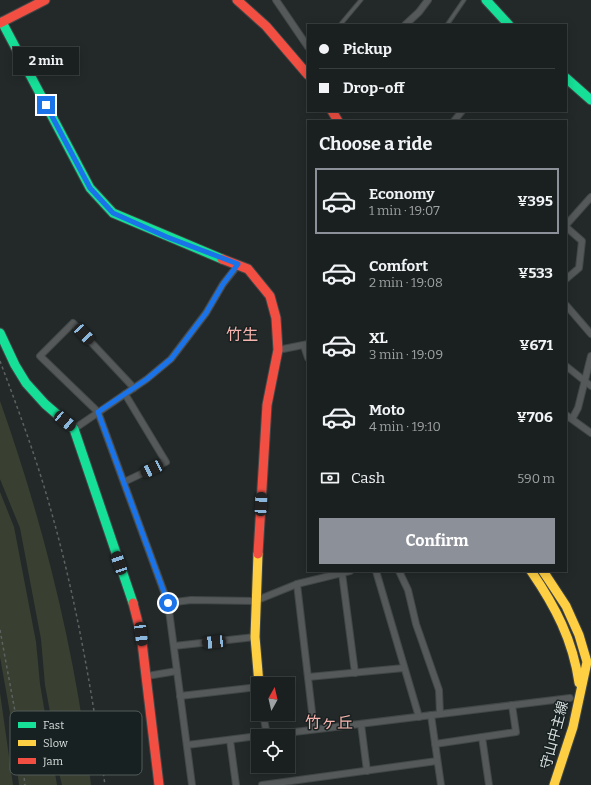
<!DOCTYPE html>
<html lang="en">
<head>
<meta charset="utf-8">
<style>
  :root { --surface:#1a1f1f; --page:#232728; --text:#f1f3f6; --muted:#9fa2a4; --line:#383d3d; --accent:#8c9099 }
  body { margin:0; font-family:Bitter,"Noto Sans JP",serif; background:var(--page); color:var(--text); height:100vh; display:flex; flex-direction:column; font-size:15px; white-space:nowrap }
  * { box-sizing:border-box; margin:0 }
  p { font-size:13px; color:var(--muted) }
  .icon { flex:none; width:22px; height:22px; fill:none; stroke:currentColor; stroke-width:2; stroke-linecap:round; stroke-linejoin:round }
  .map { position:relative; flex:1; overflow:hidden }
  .details { position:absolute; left:307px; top:120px; width:260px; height:452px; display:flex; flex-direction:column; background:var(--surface); border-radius:0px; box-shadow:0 2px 10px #0003,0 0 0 1px var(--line) }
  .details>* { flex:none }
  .top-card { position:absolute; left:307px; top:24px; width:260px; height:88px; border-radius:0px; box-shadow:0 2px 10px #0003,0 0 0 1px var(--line); display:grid; align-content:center; height:88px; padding:0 12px; background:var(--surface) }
  .needle { width:26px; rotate:8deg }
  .buttons { position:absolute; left:251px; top:677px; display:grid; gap:8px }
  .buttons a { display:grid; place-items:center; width:44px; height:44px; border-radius:0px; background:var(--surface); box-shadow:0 2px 10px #0003,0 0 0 1px var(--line); font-size:20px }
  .end { position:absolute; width:18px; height:18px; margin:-9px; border:5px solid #1a73e8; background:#fff; box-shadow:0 0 0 2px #fff }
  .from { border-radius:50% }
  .bubble { position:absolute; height:28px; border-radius:0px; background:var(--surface); box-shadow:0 2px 10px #0003,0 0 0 1px var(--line); font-size:13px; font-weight:700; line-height:28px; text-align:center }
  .car { position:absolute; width:12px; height:24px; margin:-12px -6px; border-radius:5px; box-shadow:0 0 3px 1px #0007; background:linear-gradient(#222 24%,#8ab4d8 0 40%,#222 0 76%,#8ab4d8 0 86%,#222 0) }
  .top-card b { display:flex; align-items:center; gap:14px; height:38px; font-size:15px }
  .top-card b+b { border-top:1px solid var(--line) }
  .top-card i { width:10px; height:10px; background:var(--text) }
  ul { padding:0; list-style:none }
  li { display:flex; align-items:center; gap:12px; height:66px; margin:0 8px 6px; padding:0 4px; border:2px solid transparent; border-radius:0px }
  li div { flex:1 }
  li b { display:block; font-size:15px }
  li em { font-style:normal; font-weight:700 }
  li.selected { border-color:var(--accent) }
  li>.icon { width:36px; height:36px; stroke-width:1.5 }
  h2 { padding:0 12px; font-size:18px; line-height:48px }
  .pay { display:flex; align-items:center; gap:10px; height:44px; padding:0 12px; font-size:15px }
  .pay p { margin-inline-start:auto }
  .cta { display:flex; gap:8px; margin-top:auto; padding:8px 12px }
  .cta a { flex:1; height:46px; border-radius:0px; background:var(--accent); color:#fff; font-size:16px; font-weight:700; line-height:46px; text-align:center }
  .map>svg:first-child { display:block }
  .green { fill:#394031 }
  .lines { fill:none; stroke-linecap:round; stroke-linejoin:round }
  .lane-casing { stroke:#414646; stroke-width:5 }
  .street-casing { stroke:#414646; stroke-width:8 }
  .fast-casing { stroke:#414646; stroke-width:11 }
  .slow-casing { stroke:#414646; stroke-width:11 }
  .jam-casing { stroke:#414646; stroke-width:11 }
  .path { stroke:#5d6161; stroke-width:1.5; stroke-dasharray:3 3; stroke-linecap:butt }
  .lane { stroke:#555959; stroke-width:3 }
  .street { stroke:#555959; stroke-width:6 }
  .fast { stroke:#16e098; stroke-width:9 }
  .slow { stroke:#ffcf43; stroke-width:9 }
  .jam { stroke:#f24e42; stroke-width:9 }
  .route { stroke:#1a73e8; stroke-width:5 }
  .labels { text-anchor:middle; stroke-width:3; stroke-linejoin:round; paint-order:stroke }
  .street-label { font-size:14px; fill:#d8dede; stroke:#182121 }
  .quarter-label { font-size:16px; fill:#f7b3ad; stroke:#182121 }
  .key { fill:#182121; stroke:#525a5a; stroke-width:1 }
  .key-label { font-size:11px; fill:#d8dede }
</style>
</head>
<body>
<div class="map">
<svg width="591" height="785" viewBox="0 0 591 785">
  <rect width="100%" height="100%" fill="#232929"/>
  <g class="green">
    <path d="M 0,401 C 44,525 76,654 91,785 L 62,785 L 56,760 L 53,728 L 45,685 L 41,639 L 20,528 L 0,479 Z"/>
    <polygon points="0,492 14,527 36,642 40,684 57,785 19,785 10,713 0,657"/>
    <polygon points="0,693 13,785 0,785"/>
  </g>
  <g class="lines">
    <g class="lane-casing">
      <g id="lane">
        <polyline points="340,25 361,0"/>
        <polyline points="447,25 464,0"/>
      </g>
    </g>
    <g class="street-casing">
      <g id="street">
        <polyline points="276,0 308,47"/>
        <polyline points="405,25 419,12 428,0"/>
        <polyline points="454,121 462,111"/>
        <polyline points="566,225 591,197"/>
        <polyline points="566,227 582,241 579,268 566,279"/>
        <polyline points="566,305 591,334"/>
        <polyline points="304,346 308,358"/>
        <polyline points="278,350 308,344"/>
        <polyline points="566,366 591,386"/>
        <polyline points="134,388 73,323 40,356 98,412 168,603 192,785"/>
        <polyline points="566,415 591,433"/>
        <polyline points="572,419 578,408 591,356"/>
        <polyline points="74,429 147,379 171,359 206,313 223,284 238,265"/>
        <polyline points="124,482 166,462 125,394"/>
        <polyline points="376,571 419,717"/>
        <polyline points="399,571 408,590 416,624 439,690 440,714"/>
        <polyline points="342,573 355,673"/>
        <polyline points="297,584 314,729"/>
        <polyline points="168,603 191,600 255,601 297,584 350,571"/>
        <polyline points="174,646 255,637"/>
        <polyline points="147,676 177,671"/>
        <polyline points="308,677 404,668"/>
        <polyline points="180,696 258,687"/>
        <polyline points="263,714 267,735"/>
        <polyline points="431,715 441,785"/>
        <polyline points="361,724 367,771"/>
        <polyline points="262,736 570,698"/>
        <polyline points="482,737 489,785"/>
        <polyline points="230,740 236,785"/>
        <polyline points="435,744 516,732 512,705"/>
        <polyline points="187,745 258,736"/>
        <polyline points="262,785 437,761"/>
      </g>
    </g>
    <g class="fast-casing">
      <g id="fast">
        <polyline points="486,0 509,25"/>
        <polyline points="2,22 90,188 113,213 222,259"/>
        <polyline points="566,78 591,100"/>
        <polyline points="0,333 15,365 26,383 45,404 74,429 133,603"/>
      </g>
    </g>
    <g class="slow-casing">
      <g id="slow">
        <polyline points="258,554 255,637 259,684"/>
        <path d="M 531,571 C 555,606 573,640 579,683"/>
        <polyline points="543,571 566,606 579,635 587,662 573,727 554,785"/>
      </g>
    </g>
    <g class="jam-casing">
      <g id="jam">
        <polyline points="237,0 266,26 308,75"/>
        <polyline points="0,23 45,0"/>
        <polyline points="332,111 338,121"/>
        <polyline points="222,259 248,269 270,296 276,318 278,350 267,405 258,554"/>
        <polyline points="133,603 141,634 159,785"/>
      </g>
    </g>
    <g class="path">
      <path d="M 0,361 C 18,409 36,457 50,507 C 76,598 92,691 105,785"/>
      <polyline points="0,630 19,733 25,785"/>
    </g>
    <use href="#lane" class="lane"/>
    <use href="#street" class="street"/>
    <use href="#fast" class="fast"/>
    <use href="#slow" class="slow"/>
    <use href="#jam" class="jam"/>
  </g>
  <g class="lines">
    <polyline class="route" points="46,105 90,188 113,213 167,237 238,264 223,284 206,313 171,359 147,379 98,412 168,603"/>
  </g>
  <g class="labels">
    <g class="street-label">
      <text transform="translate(554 735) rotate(-75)" y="5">守山中主線</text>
    </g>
    <g class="quarter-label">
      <text x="242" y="340">竹生</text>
      <text x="329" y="728">竹ヶ丘</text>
    </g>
  </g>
  <rect x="10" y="711" width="132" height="64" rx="6" class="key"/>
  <rect x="18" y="722" width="18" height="6" fill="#16e098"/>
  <rect x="18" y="740" width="18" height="6" fill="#ffcf43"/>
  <rect x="18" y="758" width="18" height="6" fill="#f24e42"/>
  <g class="key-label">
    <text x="43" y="729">Fast</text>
    <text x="43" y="747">Slow</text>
    <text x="43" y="765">Jam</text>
  </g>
</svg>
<div class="buttons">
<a><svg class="needle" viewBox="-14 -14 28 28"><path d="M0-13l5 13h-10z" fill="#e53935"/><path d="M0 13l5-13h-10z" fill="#9fa2a4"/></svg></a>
<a><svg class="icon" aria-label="locate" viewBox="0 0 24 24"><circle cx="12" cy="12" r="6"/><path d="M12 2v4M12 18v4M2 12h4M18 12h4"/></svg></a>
</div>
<i class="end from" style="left:168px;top:603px"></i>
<i class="end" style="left:46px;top:105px"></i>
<div class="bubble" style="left:13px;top:47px;width:66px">2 min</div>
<i class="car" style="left:84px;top:334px;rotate:137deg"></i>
<i class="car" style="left:65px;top:421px;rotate:130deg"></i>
<i class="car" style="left:152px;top:469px;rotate:244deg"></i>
<i class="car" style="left:261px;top:504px;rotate:3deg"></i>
<i class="car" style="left:119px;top:563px;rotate:342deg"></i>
<i class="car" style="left:141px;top:634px;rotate:173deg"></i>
<i class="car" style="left:214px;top:642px;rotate:264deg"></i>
<div class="top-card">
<b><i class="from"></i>Pickup</b>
<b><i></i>Drop-off</b>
</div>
<section class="details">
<h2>Choose a ride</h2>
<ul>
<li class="selected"><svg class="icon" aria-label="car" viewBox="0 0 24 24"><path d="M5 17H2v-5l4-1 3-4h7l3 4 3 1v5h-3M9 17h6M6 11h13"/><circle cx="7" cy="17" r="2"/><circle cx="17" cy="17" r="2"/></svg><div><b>Economy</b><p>1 min · 19:07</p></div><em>¥395</em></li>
<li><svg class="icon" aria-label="car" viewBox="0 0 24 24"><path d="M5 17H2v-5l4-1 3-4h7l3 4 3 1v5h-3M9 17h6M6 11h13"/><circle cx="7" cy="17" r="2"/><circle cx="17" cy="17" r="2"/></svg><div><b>Comfort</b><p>2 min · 19:08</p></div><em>¥533</em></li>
<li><svg class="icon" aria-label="car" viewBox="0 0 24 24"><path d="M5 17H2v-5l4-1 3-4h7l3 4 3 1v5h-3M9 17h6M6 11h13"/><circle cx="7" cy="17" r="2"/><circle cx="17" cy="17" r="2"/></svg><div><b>XL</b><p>3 min · 19:09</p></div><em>¥671</em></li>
<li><svg class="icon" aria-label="car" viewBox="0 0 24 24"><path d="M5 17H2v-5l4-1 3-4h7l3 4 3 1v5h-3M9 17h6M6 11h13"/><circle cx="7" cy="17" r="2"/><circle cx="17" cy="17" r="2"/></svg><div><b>Moto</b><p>4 min · 19:10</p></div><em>¥706</em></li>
</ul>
<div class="pay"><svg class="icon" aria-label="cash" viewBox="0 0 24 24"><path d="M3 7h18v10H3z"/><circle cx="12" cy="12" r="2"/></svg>Cash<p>590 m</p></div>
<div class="cta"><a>Confirm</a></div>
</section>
</div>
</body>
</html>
